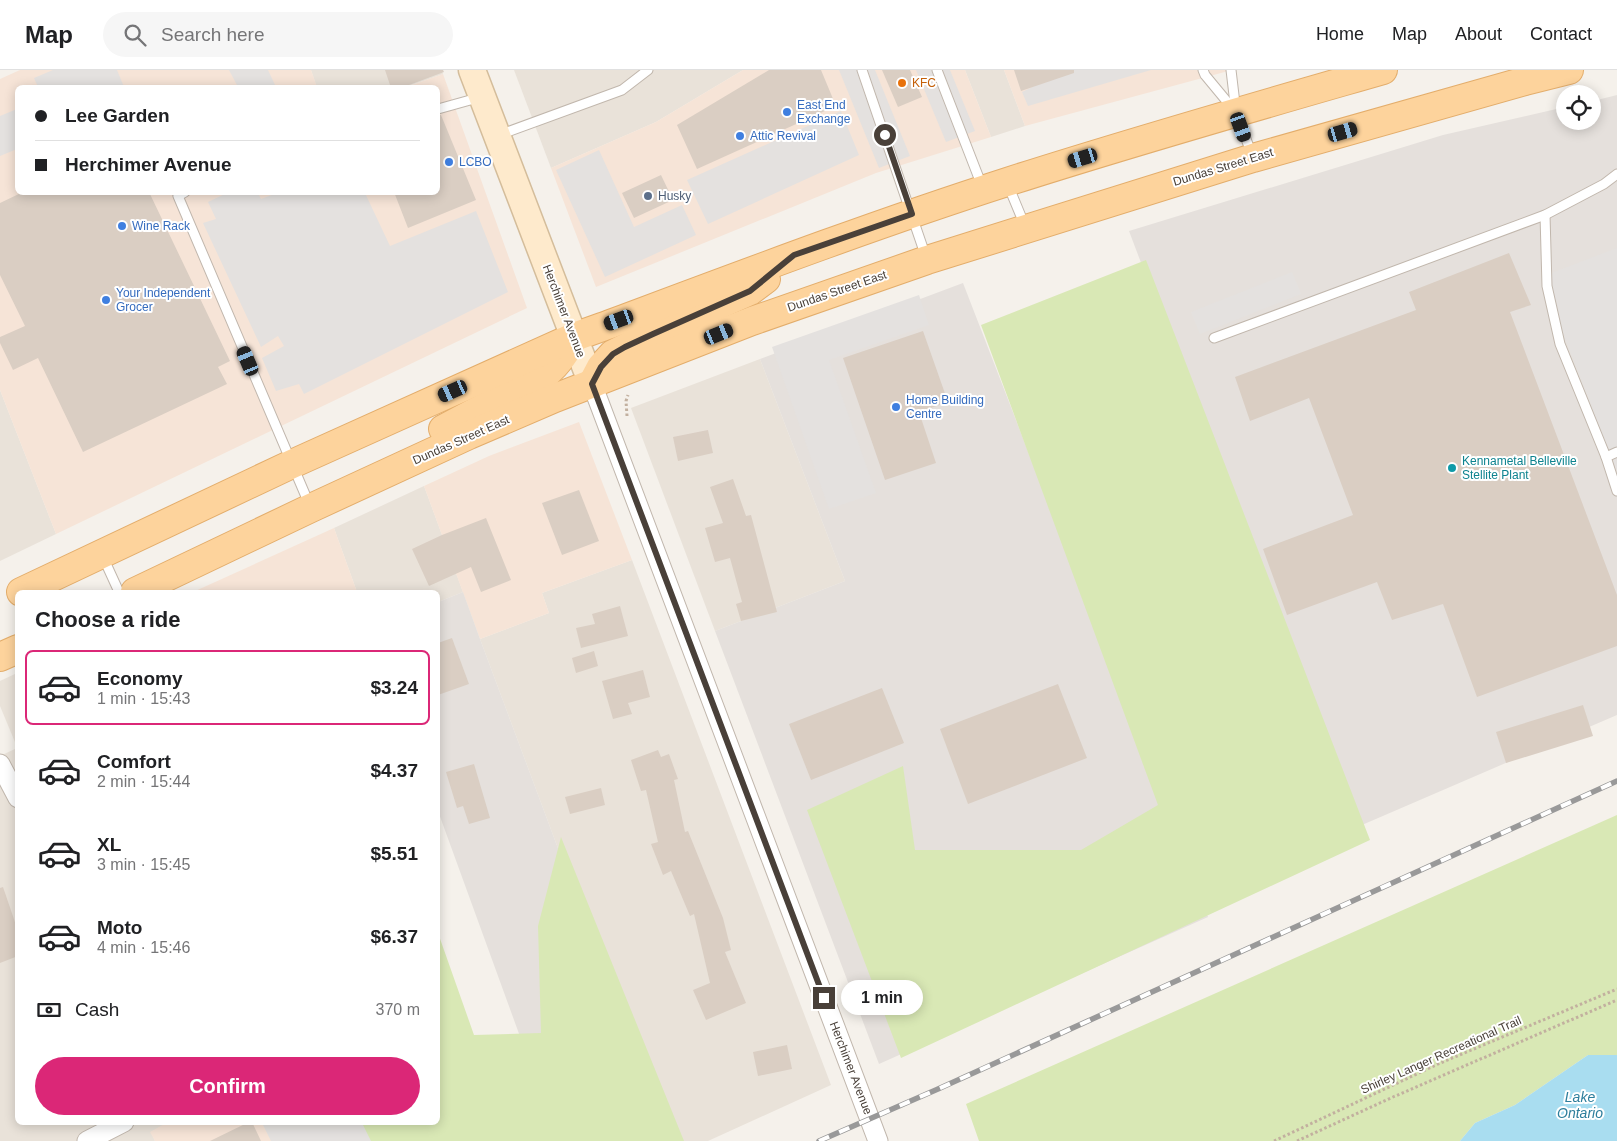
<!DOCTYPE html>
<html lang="en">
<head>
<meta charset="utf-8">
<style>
  :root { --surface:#fff; --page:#f6f6f6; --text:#202124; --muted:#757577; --line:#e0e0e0; --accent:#db2777 }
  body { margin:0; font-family:Arial,sans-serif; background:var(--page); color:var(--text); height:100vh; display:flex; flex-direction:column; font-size:19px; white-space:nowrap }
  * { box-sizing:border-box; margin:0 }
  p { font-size:16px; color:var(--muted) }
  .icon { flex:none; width:28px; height:28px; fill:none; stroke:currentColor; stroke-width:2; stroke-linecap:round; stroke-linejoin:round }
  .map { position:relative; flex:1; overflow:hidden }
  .drawer { position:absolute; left:15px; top:520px; width:425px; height:535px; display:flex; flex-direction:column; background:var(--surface); border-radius:8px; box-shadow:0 2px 12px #0003 }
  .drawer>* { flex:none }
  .top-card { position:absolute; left:15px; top:15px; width:425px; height:110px; border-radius:8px; box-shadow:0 2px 12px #0003; display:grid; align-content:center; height:110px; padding:0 20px; background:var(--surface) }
  .buttons { position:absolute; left:1556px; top:15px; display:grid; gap:10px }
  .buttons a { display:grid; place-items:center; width:45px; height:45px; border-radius:50%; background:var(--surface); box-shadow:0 2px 12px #0003; font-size:25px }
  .end { position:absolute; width:22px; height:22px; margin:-11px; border:6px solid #494039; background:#fff; box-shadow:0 0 0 2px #fff }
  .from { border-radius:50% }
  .bubble { position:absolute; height:35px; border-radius:18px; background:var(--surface); box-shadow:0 2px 12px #0003; font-size:16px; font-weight:700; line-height:35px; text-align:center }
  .car { position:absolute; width:15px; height:30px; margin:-15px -8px; border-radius:6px; box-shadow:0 0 4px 1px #0007; background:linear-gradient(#222 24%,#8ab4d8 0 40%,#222 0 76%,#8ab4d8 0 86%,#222 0) }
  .top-card b { display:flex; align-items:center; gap:18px; height:48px; font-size:19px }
  .top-card b+b { border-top:1px solid var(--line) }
  .top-card i { width:12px; height:12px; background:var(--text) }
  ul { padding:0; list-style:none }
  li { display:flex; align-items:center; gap:15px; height:75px; margin:0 10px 8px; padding:0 10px; border:2px solid transparent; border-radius:8px }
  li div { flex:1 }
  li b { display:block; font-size:19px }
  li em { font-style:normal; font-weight:700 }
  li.active { border-color:var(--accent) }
  li>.icon { width:45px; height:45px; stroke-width:1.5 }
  h2 { padding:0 20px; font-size:22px; line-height:60px }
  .pay { display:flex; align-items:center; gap:12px; height:55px; padding:0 20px; font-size:19px }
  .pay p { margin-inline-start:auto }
  .primary-button { display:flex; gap:10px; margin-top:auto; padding:10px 20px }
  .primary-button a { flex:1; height:58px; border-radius:30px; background:var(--accent); color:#fff; font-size:20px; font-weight:700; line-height:58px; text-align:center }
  header { display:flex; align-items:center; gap:30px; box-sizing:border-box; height:70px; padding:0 25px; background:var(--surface); border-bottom:1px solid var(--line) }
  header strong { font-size:24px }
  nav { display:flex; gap:28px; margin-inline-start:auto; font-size:18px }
  .search { width:350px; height:45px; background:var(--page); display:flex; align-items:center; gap:12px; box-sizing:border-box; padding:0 18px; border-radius:28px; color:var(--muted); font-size:19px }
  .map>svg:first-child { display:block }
  .residential { fill:#e9e2d9 }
  .commercial { fill:#f6e4d7 }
  .industrial { fill:#e5e0dc }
  .green { fill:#d9e8b5 }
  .parking { fill:#e4e1df }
  .water { fill:#a9ddf0 }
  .building { fill:#dacec3 }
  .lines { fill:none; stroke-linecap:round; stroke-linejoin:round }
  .lane-casing { stroke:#c1b7ad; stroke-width:11 }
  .street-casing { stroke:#c1b7ad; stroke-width:21 }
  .secondary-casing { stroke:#d4bd9b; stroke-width:29 }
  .primary-casing { stroke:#e3ad6b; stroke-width:30 }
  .path { stroke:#c2b09f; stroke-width:3; stroke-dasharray:2.5 2.5; stroke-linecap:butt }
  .lane { stroke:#fff; stroke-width:9 }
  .street { stroke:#fff; stroke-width:19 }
  .secondary { stroke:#feeacc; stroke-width:26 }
  .primary { stroke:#fdd39c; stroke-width:28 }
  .rail-casing { stroke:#999; stroke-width:5.5 }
  .rail { stroke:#fff; stroke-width:4; stroke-dasharray:11; stroke-linecap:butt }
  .route { stroke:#494039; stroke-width:6 }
  .food-dot { fill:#e8710a; stroke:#fff; stroke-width:2 }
  .shop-dot { fill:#3f7fe0; stroke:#fff; stroke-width:2 }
  .service-dot { fill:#5c6f8a; stroke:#fff; stroke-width:2 }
  .culture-dot { fill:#0f9aa8; stroke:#fff; stroke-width:2 }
  .labels { text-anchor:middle; stroke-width:4; stroke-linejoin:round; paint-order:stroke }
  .food-label { font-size:12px; fill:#c56008; stroke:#fff; text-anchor:start }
  .shop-label { font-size:12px; fill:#366cbe; stroke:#fff; text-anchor:start }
  .street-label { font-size:12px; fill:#494039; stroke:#fff }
  .service-label { font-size:12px; fill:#4e5e75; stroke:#fff; text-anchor:start }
  .culture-label { font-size:12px; fill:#0d838f; stroke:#fff; text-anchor:start }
  .water-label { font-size:14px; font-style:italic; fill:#2d7e9c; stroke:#fff }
</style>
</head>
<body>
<header>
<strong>Map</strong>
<div class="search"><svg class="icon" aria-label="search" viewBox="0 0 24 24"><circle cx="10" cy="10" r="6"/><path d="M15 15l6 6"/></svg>Search here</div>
<nav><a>Home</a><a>Map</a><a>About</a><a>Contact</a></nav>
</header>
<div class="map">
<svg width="1617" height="1071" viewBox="0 0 1617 1071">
  <rect width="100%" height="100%" fill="#f5f1eb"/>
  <g class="residential">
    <polygon points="311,0 441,0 443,4 406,17 317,18"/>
    <polygon points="514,0 743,0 656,52 551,98"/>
    <polygon points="965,0 1004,0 1025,56 991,67"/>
    <polygon points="760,289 845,511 715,561 631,338"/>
    <polygon points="0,320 56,464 0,491"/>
    <polygon points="424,416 463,522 438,532 438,522 357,522 334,458"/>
    <polygon points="632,490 831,1015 708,1071 667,1071 480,569 549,543 542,523"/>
    <polygon points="17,603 17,677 0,636 0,611"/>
    <polygon points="17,678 18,1052 168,1053 151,1062 155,1071 0,1071 0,686"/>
  </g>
  <g class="commercial">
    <polygon points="20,0 311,0 317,17 18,18 18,122 438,122 438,18 406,17 443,4 527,238 56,464 0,320 0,9"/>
    <polygon points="743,0 965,0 991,67 876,103 596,217 551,98 656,52"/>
    <polygon points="1004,0 1232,0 1025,56"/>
    <polygon points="579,352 632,490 542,523 549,543 480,569 424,416 489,386"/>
    <polygon points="334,458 357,522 193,522"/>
    <polygon points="168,1052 378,1052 385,1071 155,1071 150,1062"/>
  </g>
  <g class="industrial">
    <polygon points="1617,25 1617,645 1355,758 1129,161 1443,65 1565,37 1565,51 1592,51 1593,31"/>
    <polygon points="963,213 1208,847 879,994 715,561 845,511 760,289"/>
    <polygon points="463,522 480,569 667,1071 558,1071 438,741 438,532"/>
  </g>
  <g class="green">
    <polygon points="1146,190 1370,770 901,988 807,740 903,696 915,780 1081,780 1158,735 981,255"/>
    <polygon points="1617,745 1617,985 1588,985 1515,1035 1475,1053 1460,1071 979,1071 966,1034"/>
    <polygon points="561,767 684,1071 363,1071 356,1053 438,1052 438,863 474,965 541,963 538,856"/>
  </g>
  <g class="parking">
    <polygon points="53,0 117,0 124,17 38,17 34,8"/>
    <polygon points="229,0 268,0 276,17 238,17"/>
    <polygon points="839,0 875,0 910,86 879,98"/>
    <polygon points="916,0 950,0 975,61 946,72"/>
    <polygon points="1067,0 1151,0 1028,36 1022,22"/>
    <polygon points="17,39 17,79 0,86 0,46"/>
    <polygon points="841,41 859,85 708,154 687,110"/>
    <polygon points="599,80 634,157 682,135 696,165 605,207 556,100"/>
    <polygon points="229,122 258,123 261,129 277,123 365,123 390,176 476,141 508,222 304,324 299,314 276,321 262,288 284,276 278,266 261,277 203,153 216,149 208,132"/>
    <polygon points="1617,178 1617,401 1541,207"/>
    <polygon points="1292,202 1301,224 1200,264 1191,242"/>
    <polygon points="919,225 929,255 829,290 876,423 829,439 772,277"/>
    <polygon points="262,1053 362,1053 371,1071 271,1071"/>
  </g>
  <polygon class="water" points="1588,985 1617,985 1617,1071 1460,1071 1475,1053 1515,1035"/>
  <g class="building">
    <polygon points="385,0 443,0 444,2 401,18 391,18"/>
    <polygon points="769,0 821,0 836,36 697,99 677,55"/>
    <polygon points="882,0 910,0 922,27 898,37"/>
    <polygon points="1014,0 1074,0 1074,3 1021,21"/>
    <polygon points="438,45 441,45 476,130 408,158 394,122 438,122"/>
    <polygon points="661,105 673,130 634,148 622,123"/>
    <polygon points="23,122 149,122 230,291 218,297 227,314 83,382 38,288 13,300 0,273 0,267 25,256 0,205 0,133"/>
    <polygon points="1509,183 1531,235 1510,242 1617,525 1617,576 1477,627 1443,534 1392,550 1377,512 1287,545 1263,479 1353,445 1309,328 1250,351 1235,307 1416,240 1409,222"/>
    <polygon points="923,261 948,332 919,342 936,393 885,410 843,288"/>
    <polygon points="708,360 713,383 678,391 673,367"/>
    <polygon points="733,409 746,446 751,445 777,542 741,551 736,534 742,532 730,488 715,492 705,458 723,453 710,417"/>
    <polygon points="579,420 599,471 562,485 542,433"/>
    <polygon points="486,448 511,510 481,522 471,497 429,516 412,479 442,465"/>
    <polygon points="620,536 628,566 581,578 576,558 595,554 592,544"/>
    <polygon points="452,568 469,614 438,625 438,573"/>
    <polygon points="594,581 598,596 576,603 572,588"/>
    <polygon points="643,600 650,627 628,633 632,644 613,649 602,611"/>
    <polygon points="1058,614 1087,688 968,734 940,659"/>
    <polygon points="882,618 904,673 811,710 789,654"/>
    <polygon points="1583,635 1593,666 1506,693 1496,662"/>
    <polygon points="658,680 661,687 669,684 678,709 674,710 685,762 688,761 723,848 731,880 725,882 746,933 706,950 693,920 710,913 694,844 690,846 671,801 663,805 651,774 658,772 646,720 641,721 631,690"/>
    <polygon points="474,694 490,748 469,754 463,736 457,738 446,702"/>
    <polygon points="601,718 605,735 570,744 565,727"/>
    <polygon points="3,817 18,861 18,886 0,893 0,818"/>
    <polygon points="787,975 792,999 758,1006 753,982"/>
    <polygon points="249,1052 252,1052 261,1071 210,1071"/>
  </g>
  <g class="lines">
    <g class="lane-casing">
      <g id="lane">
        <polyline points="862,0 926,187"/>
        <polyline points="937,0 982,116"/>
        <polyline points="1203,0 1205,5 1234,40"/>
        <polyline points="1231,0 1236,42 1252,85"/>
        <polyline points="438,39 481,27"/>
        <polyline points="499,65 622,20 648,0"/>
        <polyline points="1008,115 1025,156"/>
        <polyline points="185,122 178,126 310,436"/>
        <polyline points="1545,145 1547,216 1560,274 1606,387 1617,421"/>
        <polyline points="1214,268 1545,145 1604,114 1617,104"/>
        <polyline points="1606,387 1617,382"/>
        <polyline points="103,487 119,522"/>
      </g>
    </g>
    <g class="street-casing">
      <g id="street">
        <polyline points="592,314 878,1071"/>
        <polyline points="0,694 18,728"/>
        <polyline points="87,1071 124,1052"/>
      </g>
    </g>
    <g class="secondary-casing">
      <polyline id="secondary" points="472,0 592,314"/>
    </g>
    <g class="primary-casing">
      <g id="primary">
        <polyline points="592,314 601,297 613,284 653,264 750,221 766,209"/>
        <path d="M 443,359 L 545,305 C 557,294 566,284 573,269"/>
        <path d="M 21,522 L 292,394 L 574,267 L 602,257 C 736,207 870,156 1007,112 C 1131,72 1258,36 1383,0"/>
        <polyline points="135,522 311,438 469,365 555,328 752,251 927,190 1253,88 1525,11 1569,0"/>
        <polyline points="0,587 18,579"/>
      </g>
    </g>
    <g class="path">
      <polyline points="627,346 626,331 628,325"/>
      <polyline points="1274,1071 1438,994 1617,919"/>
      <polyline points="1297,1071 1393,1027 1617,930"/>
    </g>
    <use href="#lane" class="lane"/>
    <use href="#street" class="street"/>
    <use href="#secondary" class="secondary"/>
    <use href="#primary" class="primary"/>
    <g class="rail-casing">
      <polyline id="rail" points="819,1071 938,1019 1617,711"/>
    </g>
    <use href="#rail" class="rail"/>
  </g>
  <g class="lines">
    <polyline class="route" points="824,928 592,314 601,297 613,284 625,277 653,264 750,221 794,185 912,144 885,65"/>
  </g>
  <circle class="food-dot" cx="902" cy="13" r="5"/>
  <g class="shop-dot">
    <circle cx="787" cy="42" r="5"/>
    <circle cx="740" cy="66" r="5"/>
    <circle cx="449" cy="92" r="5"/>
    <circle cx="122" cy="156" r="5"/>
    <circle cx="106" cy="230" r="5"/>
    <circle cx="896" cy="337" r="5"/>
  </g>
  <circle class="service-dot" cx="648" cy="126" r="5"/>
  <circle class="culture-dot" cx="1452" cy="398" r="5"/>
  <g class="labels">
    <g class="food-label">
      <text x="912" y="17">KFC</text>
    </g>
    <g class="shop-label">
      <text x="797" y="39">East End<tspan x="797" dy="14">Exchange</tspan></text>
      <text x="750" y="70">Attic Revival</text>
      <text x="459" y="96">LCBO</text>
      <text x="132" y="160">Wine Rack</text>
      <text x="116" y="227">Your Independent<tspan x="116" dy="14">Grocer</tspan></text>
      <text x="906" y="334">Home Building<tspan x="906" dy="14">Centre</tspan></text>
    </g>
    <g class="street-label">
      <text transform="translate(1223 97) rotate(-17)" y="4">Dundas Street East</text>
      <text transform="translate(837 221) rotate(-19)" y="4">Dundas Street East</text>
      <text transform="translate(564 241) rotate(69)" y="4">Herchimer Avenue</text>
      <text transform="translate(461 370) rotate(-24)" y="4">Dundas Street East</text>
      <text transform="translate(1441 985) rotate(-24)" y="4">Shirley Langer Recreational Trail</text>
      <text transform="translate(851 998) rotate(69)" y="4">Herchimer Avenue</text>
    </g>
    <g class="service-label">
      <text x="658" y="130">Husky</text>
    </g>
    <g class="culture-label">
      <text x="1462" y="395">Kennametal Belleville<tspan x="1462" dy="14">Stellite Plant</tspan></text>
    </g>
    <g class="water-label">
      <text x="1580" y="1032">Lake<tspan x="1580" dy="16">Ontario</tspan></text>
    </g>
  </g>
</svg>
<div class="buttons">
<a><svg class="icon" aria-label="locate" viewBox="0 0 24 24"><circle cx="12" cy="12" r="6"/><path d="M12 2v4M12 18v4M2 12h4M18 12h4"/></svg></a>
</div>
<i class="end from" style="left:885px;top:65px"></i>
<i class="end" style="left:824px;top:928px"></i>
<div class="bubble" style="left:841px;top:910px;width:82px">1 min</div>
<i class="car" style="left:1241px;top:57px;rotate:160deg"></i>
<i class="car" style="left:1343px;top:62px;rotate:74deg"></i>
<i class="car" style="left:1083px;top:88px;rotate:253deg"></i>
<i class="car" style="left:619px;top:250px;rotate:250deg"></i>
<i class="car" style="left:719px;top:264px;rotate:68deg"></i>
<i class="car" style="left:248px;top:291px;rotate:337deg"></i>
<i class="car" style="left:453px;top:321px;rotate:246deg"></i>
<div class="top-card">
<b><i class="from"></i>Lee Garden</b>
<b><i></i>Herchimer Avenue</b>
</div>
<section class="drawer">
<h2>Choose a ride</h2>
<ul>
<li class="active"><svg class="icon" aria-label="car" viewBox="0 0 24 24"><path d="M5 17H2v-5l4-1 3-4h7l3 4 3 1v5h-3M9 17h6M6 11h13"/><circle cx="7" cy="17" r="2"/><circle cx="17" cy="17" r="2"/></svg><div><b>Economy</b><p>1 min · 15:43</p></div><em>$3.24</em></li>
<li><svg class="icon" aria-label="car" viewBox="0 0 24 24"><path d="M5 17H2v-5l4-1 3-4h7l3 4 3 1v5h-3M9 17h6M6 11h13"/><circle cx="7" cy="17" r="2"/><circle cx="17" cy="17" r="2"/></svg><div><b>Comfort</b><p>2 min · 15:44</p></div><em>$4.37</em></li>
<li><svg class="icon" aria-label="car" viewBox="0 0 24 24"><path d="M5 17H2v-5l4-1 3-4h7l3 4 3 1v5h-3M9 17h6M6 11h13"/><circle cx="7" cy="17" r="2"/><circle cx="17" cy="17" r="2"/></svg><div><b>XL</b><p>3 min · 15:45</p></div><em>$5.51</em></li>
<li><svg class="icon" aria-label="car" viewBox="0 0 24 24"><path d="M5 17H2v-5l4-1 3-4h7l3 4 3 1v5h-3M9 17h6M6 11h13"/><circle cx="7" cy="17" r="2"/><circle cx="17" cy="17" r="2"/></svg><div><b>Moto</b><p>4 min · 15:46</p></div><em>$6.37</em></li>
</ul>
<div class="pay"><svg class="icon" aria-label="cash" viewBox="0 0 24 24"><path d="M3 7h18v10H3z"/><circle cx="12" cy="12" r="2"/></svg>Cash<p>370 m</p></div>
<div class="primary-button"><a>Confirm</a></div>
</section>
</div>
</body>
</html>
